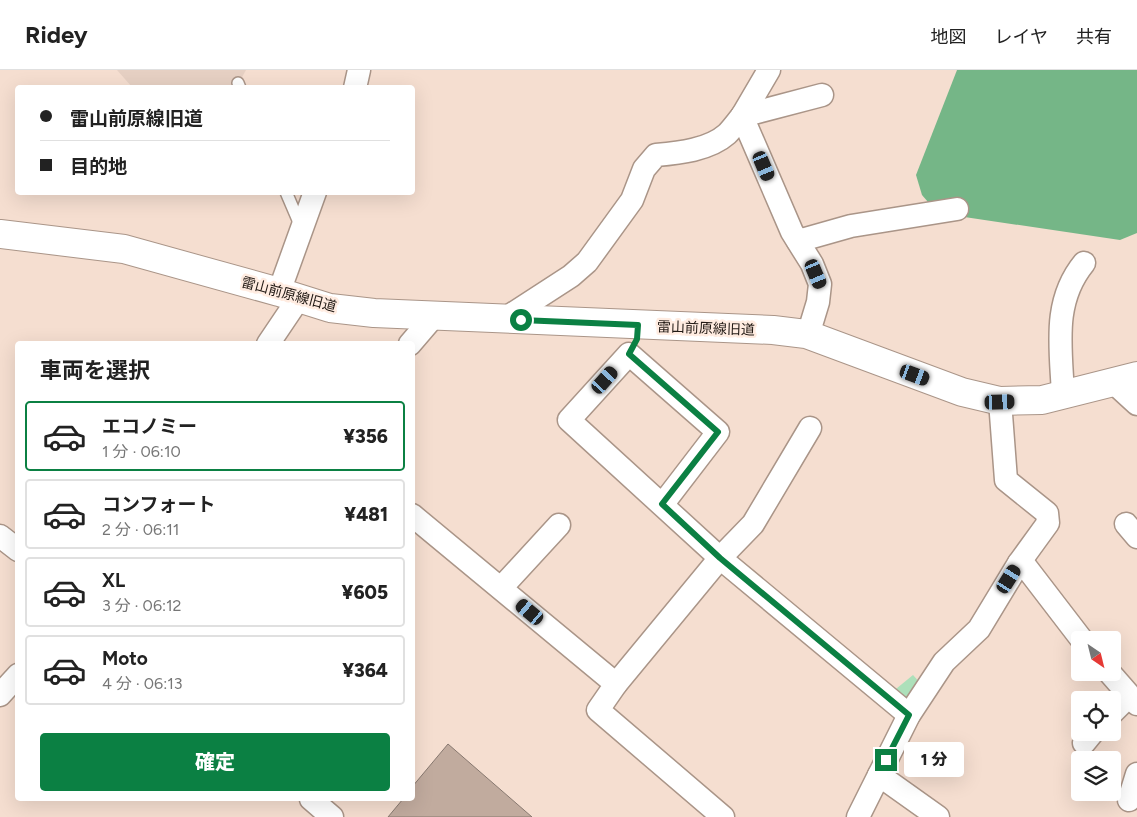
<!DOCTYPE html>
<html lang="ja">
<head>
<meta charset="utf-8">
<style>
  :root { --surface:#fff; --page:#f6f6f6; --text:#222; --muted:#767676; --line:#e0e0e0; --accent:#0b8043 }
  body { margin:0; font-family:Figtree,"Noto Sans JP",sans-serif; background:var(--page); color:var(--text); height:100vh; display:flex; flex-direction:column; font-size:19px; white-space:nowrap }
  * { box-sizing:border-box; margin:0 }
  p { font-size:16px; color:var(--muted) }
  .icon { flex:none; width:28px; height:28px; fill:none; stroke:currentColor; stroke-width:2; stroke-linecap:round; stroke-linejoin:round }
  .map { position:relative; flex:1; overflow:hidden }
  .panel { position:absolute; left:15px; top:271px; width:400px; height:460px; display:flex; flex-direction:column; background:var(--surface); border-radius:5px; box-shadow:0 5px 20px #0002 }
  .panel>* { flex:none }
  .top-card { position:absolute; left:15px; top:15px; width:400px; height:110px; border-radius:5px; box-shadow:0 5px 20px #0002; display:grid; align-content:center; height:110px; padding:0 25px; background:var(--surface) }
  .needle { width:32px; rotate:145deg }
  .controls { position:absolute; left:1071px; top:561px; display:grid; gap:10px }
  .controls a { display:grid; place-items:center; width:50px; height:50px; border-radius:5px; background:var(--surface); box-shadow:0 5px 20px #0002; font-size:25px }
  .end { position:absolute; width:22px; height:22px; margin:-11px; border:6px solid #0b8043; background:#fff; box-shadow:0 0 0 2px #fff }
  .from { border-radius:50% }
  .bubble { position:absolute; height:35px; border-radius:5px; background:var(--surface); box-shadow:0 5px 20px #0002; font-size:16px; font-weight:800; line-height:35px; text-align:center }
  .car { position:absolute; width:15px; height:30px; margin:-15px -8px; border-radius:6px; box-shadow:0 0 4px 1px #0007; background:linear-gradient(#222 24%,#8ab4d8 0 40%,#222 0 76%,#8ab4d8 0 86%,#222 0) }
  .top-card b { display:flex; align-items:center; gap:18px; height:48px; font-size:19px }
  .top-card b+b { border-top:1px solid var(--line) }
  .top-card i { width:12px; height:12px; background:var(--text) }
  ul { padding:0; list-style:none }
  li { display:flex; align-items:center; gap:15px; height:70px; margin:0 10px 8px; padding:0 15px; border:2px solid var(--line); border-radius:5px }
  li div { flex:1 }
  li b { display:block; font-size:19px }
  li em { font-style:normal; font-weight:800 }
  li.on { border-color:var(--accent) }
  li>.icon { width:45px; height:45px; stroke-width:1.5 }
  h2 { padding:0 25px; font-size:22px; line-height:60px }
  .action { display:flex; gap:10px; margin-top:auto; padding:10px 25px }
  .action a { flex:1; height:58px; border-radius:5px; background:var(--accent); color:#fff; font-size:20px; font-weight:800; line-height:58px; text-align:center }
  header { display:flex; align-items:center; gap:30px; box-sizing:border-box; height:70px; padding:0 25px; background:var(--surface); border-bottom:1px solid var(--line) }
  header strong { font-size:24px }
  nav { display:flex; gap:28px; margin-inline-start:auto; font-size:18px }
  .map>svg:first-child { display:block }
  .medical { fill:#e6d0c3 }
  .green { fill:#ade0ba }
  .forest { fill:#75b687 }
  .building { fill:#c1ab9e; stroke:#87786f }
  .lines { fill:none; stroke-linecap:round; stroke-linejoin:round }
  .service-casing { stroke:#aa9588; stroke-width:14 }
  .minor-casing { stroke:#aa9588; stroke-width:25 }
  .tertiary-casing { stroke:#aa9588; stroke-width:30 }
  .service { stroke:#fff; stroke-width:11 }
  .minor { stroke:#fff; stroke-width:22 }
  .tertiary { stroke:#fff; stroke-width:28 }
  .route { stroke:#0b8043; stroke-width:6 }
  .labels { text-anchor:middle; stroke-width:5; stroke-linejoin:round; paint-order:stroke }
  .street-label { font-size:14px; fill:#211914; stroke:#ffece1 }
</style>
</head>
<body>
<header>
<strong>Ridey</strong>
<nav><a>地図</a><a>レイヤ</a><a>共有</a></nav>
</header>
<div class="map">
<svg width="1137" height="747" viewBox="0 0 1137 747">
  <rect width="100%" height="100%" fill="#f5ded0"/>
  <polygon class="medical" points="117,0 246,0 236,18 132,17"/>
  <polygon class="green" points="913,605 923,616 907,637 891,623"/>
  <polygon class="forest" points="957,0 1137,0 1137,163 1120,170 951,145 934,139 922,125 916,105"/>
  <polygon class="building" points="448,674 532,747 388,747 403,729 412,729 412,717"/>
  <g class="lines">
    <g class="service-casing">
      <g id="service">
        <polyline points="238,13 240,18"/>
        <polyline points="286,122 301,157"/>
      </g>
    </g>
    <g class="minor-casing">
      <g id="minor">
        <polyline points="355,18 359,0"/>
        <polyline points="742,46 822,25"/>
        <polyline points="742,46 769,0"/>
        <polyline points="798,171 851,156 957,139"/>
        <polyline points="279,222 315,122"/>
        <path d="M 503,250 L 571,206 L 587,192 L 632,130 L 644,99 L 656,85 C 679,83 709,80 727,64 C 732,59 737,52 742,46 L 792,162 L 812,194 L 820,214 L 818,232 L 808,265"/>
        <polyline points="268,274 299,228"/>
        <polyline points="410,274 434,246"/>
        <polyline points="1113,312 1137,334"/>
        <path d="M 1063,325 C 1061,278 1052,232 1084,193"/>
        <polyline points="662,435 718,362 629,284 569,350 720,488 909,645"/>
        <polyline points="412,445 616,614 598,640 723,747"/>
        <polyline points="1126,454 1137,467"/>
        <polyline points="0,466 18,480"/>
        <polyline points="1019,493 1026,497 1082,570"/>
        <polyline points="501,518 559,455"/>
        <polyline points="1109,602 1137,634"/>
        <polyline points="616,614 720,488 753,454 810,358"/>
        <polyline points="0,625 18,605"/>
        <polyline points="1112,643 1129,626"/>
        <polyline points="1084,673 1093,662"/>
        <polyline points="879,705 938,747"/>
        <polyline points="311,729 332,747"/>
        <polyline points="1129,730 1137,704"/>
        <polyline points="858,747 909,645 944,592 979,559 1019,493 1048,453 1047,443 1006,410 1000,331"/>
      </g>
    </g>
    <g class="tertiary-casing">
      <polyline id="tertiary" points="0,164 124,179 279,222 330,238 374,243 773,260 806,264 962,322 1000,331 1042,330 1137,306"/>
    </g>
    <use href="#service" class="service"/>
    <use href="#minor" class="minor"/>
    <use href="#tertiary" class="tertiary"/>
  </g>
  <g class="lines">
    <polyline class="route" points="521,250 638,255 637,269 629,284 718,362 662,434 720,488 909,645 886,690"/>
  </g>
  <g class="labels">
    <g class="street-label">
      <text transform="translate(289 224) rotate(15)" y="5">雷山前原線旧道</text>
      <text transform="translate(706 258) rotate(2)" y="5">雷山前原線旧道</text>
    </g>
  </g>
</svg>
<div class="controls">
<a><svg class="needle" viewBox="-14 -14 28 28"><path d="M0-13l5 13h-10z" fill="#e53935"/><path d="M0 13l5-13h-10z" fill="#767676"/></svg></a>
<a><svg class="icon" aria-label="locate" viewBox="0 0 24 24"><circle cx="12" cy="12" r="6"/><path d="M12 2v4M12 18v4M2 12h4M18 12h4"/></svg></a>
<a><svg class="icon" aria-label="layers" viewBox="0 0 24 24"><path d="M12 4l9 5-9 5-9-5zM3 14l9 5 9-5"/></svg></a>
</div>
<i class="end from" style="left:521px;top:250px"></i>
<i class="end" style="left:886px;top:690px"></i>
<div class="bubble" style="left:904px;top:672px;width:60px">1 分</div>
<i class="car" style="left:764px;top:96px;rotate:157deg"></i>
<i class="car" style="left:816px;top:204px;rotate:157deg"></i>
<i class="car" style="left:915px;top:305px;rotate:110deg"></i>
<i class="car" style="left:605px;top:310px;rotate:42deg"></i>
<i class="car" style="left:1000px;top:332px;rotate:88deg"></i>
<i class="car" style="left:1009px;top:509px;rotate:32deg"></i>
<i class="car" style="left:530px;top:542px;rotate:310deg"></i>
<div class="top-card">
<b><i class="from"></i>雷山前原線旧道</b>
<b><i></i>目的地</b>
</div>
<section class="panel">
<h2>車両を選択</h2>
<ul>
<li class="on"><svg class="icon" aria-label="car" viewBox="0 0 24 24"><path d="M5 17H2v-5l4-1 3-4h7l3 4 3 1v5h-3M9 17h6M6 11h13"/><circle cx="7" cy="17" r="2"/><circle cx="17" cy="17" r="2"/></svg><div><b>エコノミー</b><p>1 分 · 06:10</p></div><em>¥356</em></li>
<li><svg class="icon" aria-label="car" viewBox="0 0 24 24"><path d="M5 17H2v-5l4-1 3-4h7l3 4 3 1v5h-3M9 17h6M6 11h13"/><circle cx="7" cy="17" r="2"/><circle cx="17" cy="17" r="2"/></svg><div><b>コンフォート</b><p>2 分 · 06:11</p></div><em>¥481</em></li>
<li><svg class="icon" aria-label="car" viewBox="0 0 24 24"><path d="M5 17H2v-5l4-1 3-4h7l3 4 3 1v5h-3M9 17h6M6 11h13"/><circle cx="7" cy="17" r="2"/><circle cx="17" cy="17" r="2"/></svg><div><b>XL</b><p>3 分 · 06:12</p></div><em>¥605</em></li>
<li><svg class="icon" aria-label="car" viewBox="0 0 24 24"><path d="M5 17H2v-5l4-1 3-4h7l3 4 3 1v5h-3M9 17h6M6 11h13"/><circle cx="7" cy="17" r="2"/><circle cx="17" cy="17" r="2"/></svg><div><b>Moto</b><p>4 分 · 06:13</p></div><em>¥364</em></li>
</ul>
<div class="action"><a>確定</a></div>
</section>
</div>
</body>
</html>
